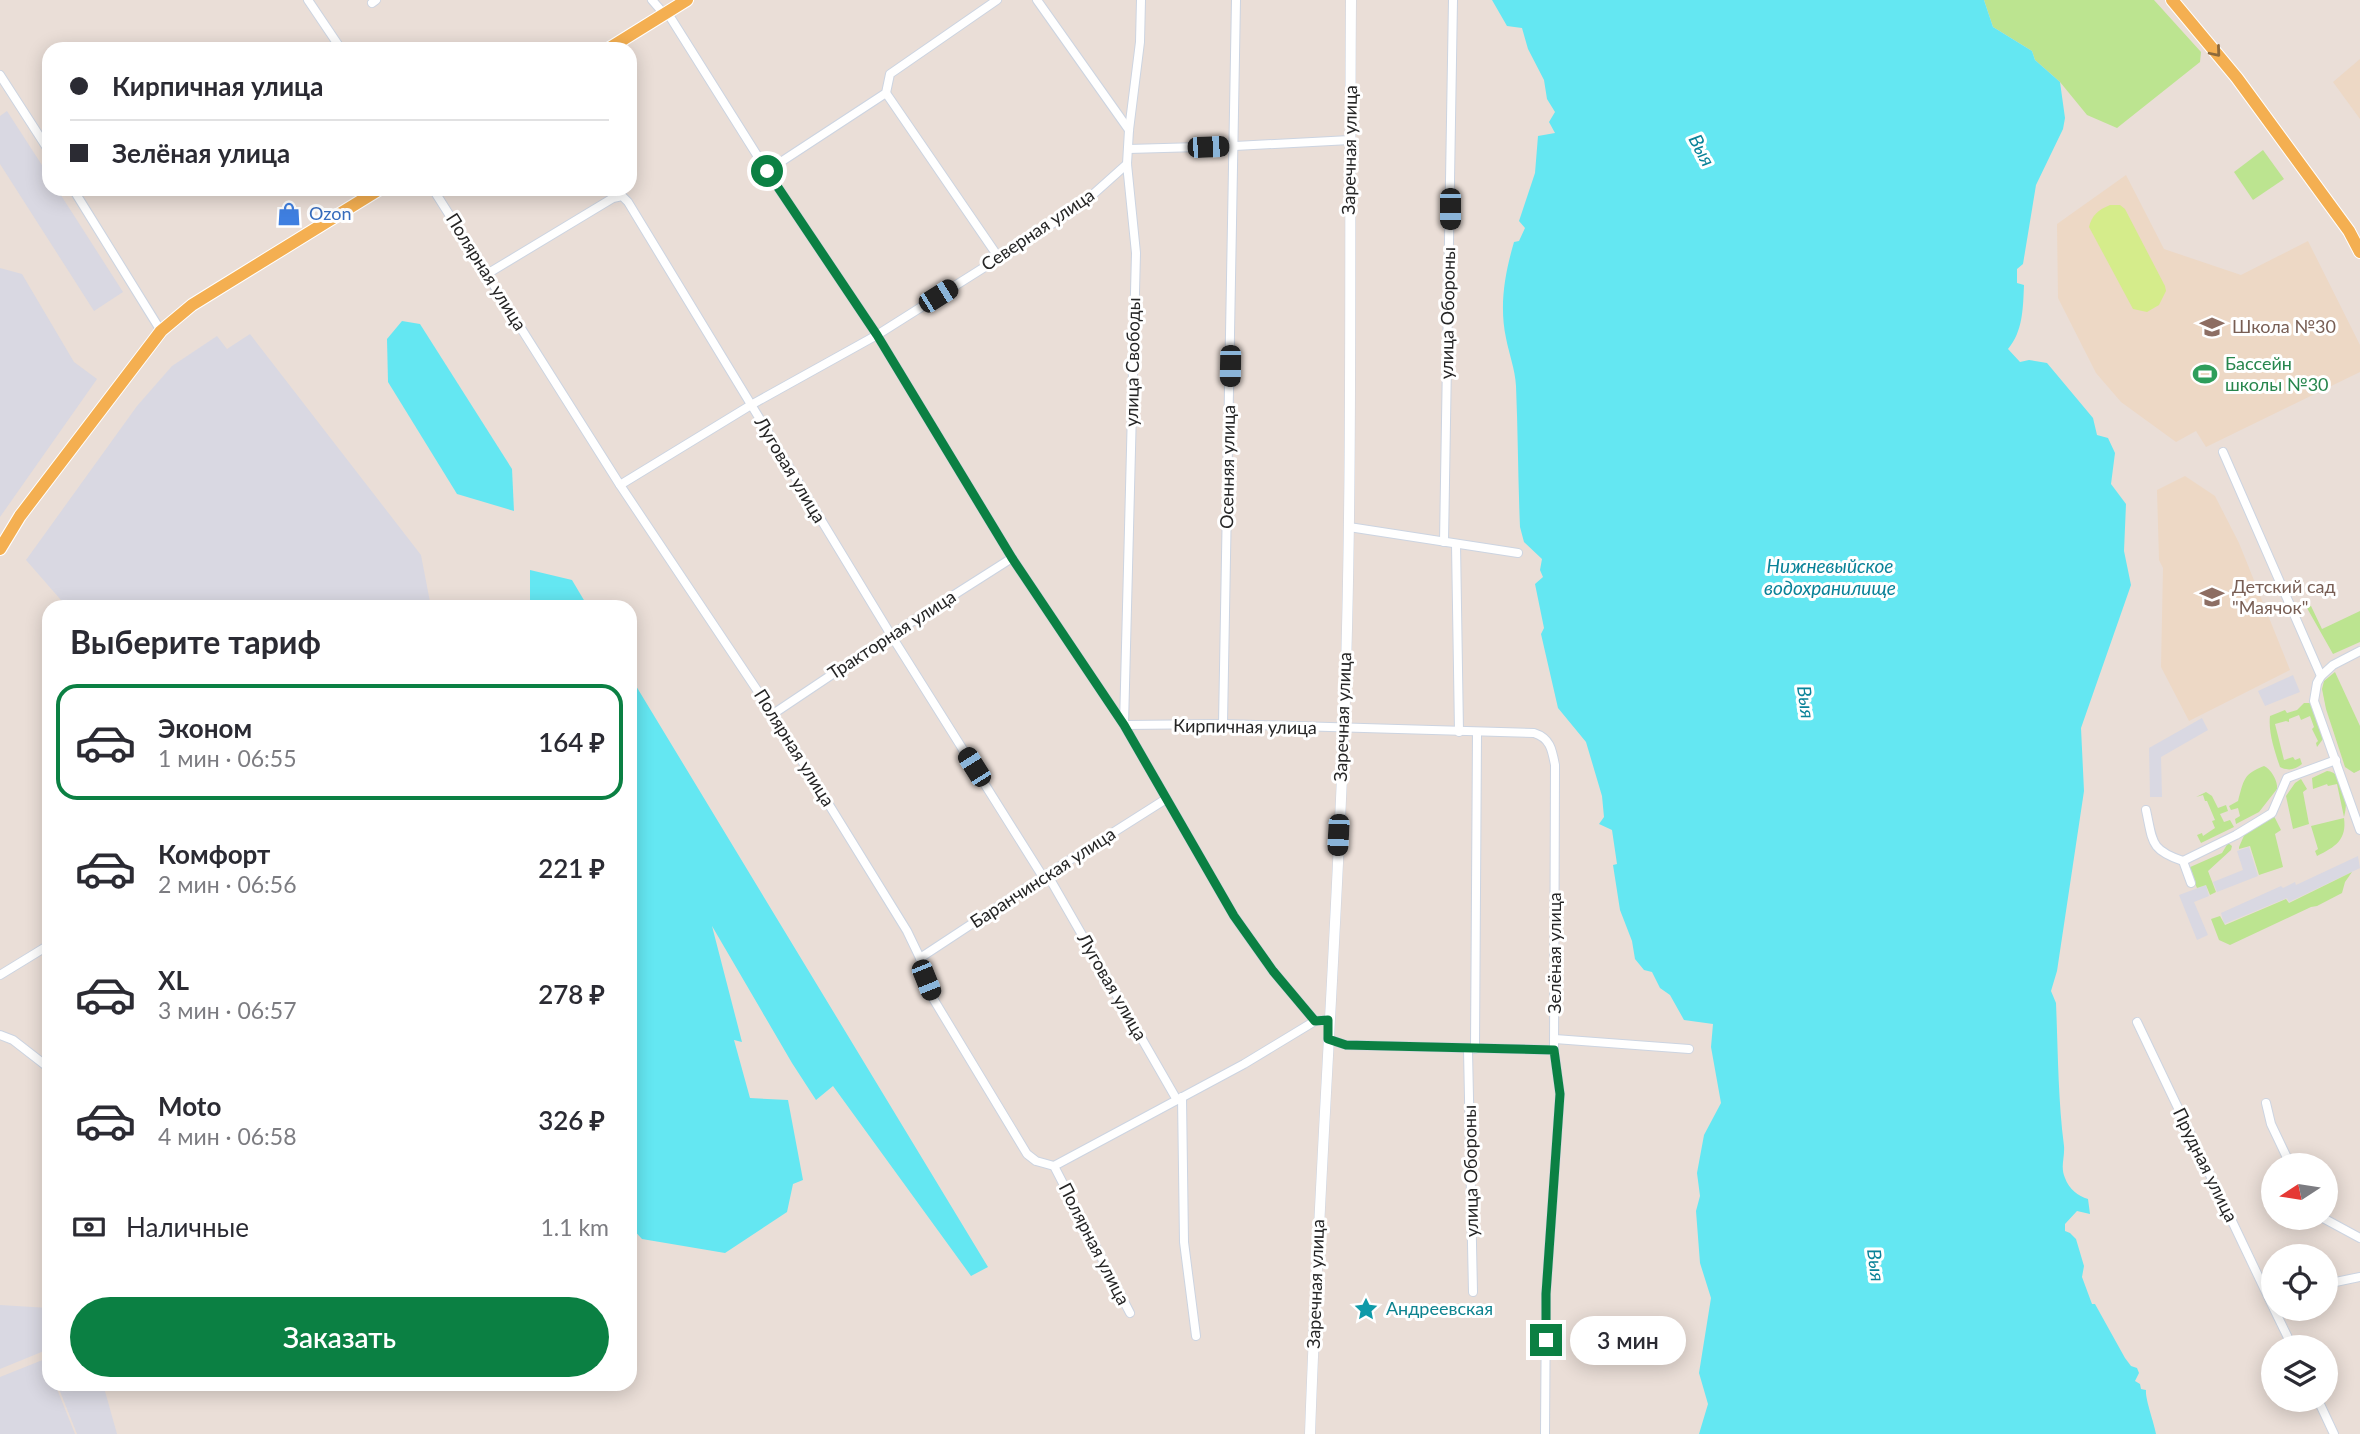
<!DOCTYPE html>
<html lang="ru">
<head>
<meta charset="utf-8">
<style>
  :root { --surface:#fff; --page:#f2f2f3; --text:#2b2b33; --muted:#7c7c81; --line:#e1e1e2; --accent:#0b8043 }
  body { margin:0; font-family:Lato,sans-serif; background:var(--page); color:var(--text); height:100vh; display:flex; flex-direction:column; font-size:26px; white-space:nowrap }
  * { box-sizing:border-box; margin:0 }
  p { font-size:23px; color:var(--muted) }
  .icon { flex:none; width:38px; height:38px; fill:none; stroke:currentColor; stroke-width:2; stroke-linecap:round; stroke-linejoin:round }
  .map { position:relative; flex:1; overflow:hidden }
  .side { position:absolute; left:42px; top:600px; width:595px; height:791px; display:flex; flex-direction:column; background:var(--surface); border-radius:21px; box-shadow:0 4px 18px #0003 }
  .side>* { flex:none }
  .hud { position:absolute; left:42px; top:42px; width:595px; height:154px; border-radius:21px; box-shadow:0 4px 18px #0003; display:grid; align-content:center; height:154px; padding:0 28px; background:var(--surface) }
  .needle { width:46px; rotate:258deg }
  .controls { position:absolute; left:2261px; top:1153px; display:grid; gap:14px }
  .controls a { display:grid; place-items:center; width:77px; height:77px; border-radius:50%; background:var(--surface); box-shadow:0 4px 18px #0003; font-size:35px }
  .end { position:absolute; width:32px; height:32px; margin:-16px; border:9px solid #0b8043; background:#fff; box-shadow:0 0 0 4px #fff }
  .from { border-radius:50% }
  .bubble { position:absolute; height:49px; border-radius:24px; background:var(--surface); box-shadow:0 4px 18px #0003; font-size:23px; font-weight:600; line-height:49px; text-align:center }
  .car { position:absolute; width:21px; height:42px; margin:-21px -10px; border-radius:9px; box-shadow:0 0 5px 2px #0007; background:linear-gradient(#222 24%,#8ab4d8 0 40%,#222 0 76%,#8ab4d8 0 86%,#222 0) }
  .hud b { display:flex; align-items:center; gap:24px; height:66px; font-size:26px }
  .hud b+b { border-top:2px solid var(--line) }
  .hud i { width:18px; height:18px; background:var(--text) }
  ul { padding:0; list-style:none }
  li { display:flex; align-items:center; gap:21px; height:116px; margin:0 14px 10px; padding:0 14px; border:4px solid transparent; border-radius:21px }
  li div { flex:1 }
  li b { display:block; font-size:26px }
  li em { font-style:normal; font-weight:600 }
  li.current { border-color:var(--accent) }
  li>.icon { width:63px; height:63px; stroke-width:1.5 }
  h2 { padding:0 28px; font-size:32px; line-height:84px }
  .pay { display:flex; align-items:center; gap:18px; height:77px; padding:0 28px; font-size:26px }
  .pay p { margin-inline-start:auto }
  .cta { display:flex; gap:14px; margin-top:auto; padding:14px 28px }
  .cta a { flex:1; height:80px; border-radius:42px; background:var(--accent); color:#fff; font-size:28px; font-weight:600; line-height:80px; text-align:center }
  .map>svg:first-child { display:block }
  .industrial { fill:#d9d8e2 }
  .education { fill:#edd8c5 }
  .green { fill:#bce490 }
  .pitch { fill:#d5ec8b }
  .water { fill:#64e7f2 }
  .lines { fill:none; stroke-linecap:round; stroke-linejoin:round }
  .minor-casing { stroke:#ccd4e1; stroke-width:10 }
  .tertiary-casing { stroke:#ccd4e1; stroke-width:11 }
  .primary-casing { stroke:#fff; stroke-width:14 }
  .minor { stroke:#fff; stroke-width:8 }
  .tertiary { stroke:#fff; stroke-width:10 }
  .primary { stroke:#f4af51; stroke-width:12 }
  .oneway { stroke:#8d6a3c }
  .route { stroke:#0b8043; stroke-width:9 }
  .labels { text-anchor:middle; stroke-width:6; stroke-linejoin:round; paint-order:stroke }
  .street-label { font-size:18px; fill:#262626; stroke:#fff }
  .shop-label { font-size:18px; fill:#366cbe; stroke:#fff; text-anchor:start }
  .education-label { font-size:18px; fill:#785e54; stroke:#fff; text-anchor:start }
  .leisure-label { font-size:18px; fill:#27864d; stroke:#fff; text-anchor:start }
  .culture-label { font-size:18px; fill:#0d838f; stroke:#fff; text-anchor:start }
  .water-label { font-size:19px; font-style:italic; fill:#098298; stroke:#fff }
</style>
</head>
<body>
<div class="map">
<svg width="2360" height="1434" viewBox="0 0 2360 1434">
  <rect width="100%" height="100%" fill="#eaded7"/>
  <g class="industrial">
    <polygon points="7,111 49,176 49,189 57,189 123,292 94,311 0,164 0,116"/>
    <polygon points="0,268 22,274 74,362 97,379 0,517"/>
    <polygon points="250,334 421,555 431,607 67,607 26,560 137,406 172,366 217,336 227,349"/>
    <polygon points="2293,675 2300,692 2265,706 2258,691"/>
    <polygon points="2202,718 2208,730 2161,757 2162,797 2150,797 2149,748"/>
    <polygon points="2249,847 2258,876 2217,892 2213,882 2243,870 2237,851"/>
    <polygon points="2358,856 2360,868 2289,902 2287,898 2224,924 2221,913 2281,886 2283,888 2295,882 2296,885"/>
    <polygon points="2206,885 2209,896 2194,902 2208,935 2197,940 2179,895"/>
    <polygon points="0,1305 49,1308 49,1364 44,1351 0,1369"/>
    <polygon points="45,1359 49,1369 49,1384 55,1384 75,1434 0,1434 0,1377"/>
    <polygon points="57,1384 103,1384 117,1434 77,1434"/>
  </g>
  <g class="education">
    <polygon points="2360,59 2360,119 2333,82"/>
    <polygon points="2126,175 2164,249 2241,275 2308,241 2360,345 2360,372 2206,447 2196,431 2176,442 2121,402 2096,373 2058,298 2057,224"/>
    <polygon points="2185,476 2215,496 2239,543 2290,670 2189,721 2161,667 2163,568 2159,560 2157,490"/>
  </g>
  <g class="green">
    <polygon points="1984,0 2154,0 2201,52 2200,62 2117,128 2087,115 2060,82 2035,60 2032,51 1993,27"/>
    <polygon points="2263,150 2284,179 2253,200 2234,172"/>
    <polygon points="2311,606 2322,629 2360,611 2360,642 2333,654 2307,608"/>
    <polygon points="2335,672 2360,726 2360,770 2354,773 2345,767 2326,709 2322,689 2324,681"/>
    <path d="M 2304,703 L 2310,703 L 2315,709 L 2323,739 L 2317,747 L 2316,743 L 2318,741 L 2312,729 L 2314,727 L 2310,716 L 2301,720 L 2299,715 L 2289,719 L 2289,722 L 2286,721 L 2275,724 L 2284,760 L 2293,757 L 2295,760 L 2300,758 L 2302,764 C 2295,770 2288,771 2280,767 C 2275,752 2268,732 2270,716 L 2285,710 L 2287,713 L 2297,710 Z"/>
    <path d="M 2264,766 C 2271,769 2278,781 2277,789 L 2259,812 L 2236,824 L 2235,819 L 2240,816 L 2238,808 L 2231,810 L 2229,806 L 2238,801 C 2244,780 2243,774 2264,766 Z"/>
    <path d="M 2327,771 C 2345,772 2349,802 2344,817 L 2337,784 L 2328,786 L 2327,784 L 2313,789 L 2312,778 Z"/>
    <polygon points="2301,779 2307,789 2303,792 2309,824 2293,829 2286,796 2295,783"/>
    <polygon points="2206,792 2212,796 2218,808 2226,805 2228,811 2220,814 2224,822 2230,820 2234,827 2201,843 2197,835 2202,833 2203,836 2215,828 2212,821 2215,820 2207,801 2205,801 2203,795 2196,797"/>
    <polygon points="2274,816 2281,830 2275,834 2283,867 2259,875 2250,846 2239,849 2239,847 2246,831"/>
    <path d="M 2344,818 C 2347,840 2335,847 2317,856 L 2315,851 L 2318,849 L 2311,826 Z"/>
    <polygon points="2228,843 2232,846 2231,850 2208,871 2216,892 2210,895 2206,885 2197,888 2188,868 2222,853"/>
    <polygon points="2352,872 2345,882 2342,893 2317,906 2311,907 2230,945 2219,940 2211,919 2220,916 2225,925 2286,899 2289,903"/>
  </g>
  <path class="pitch" d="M 2110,205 L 2120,205 L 2125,209 L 2165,286 L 2166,291 L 2159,305 L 2147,312 L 2133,309 L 2089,227 C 2092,215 2098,210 2110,205 Z"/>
  <g class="water">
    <path d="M 1492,0 L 1984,0 L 1993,27 L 2032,51 L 2035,60 L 2060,82 L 2065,118 L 2063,129 L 2036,185 L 2023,264 L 2017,269 L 2017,283 L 2024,285 C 2023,308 2023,331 2008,349 L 2020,362 L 2029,360 L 2047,363 L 2093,418 L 2097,435 L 2108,438 L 2115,453 L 2111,484 L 2126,504 L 2124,551 L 2131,585 L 2081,728 L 2084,791 L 2057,971 L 2051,991 L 2056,1003 C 2058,1051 2058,1098 2064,1146 C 2065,1157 2060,1167 2065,1178 C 2069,1189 2078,1196 2088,1199 L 2090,1214 L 2077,1211 L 2065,1224 L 2065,1231 L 2070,1233 L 2076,1239 L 2084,1266 L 2082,1277 L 2092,1304 L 2095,1304 L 2125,1358 L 2131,1366 L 2137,1368 L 2139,1373 L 2135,1381 L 2140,1384 L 2141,1389 L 2146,1390 C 2145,1399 2154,1422 2156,1434 L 1699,1434 L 1708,1404 L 1699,1373 L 1711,1298 L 1700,1263 L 1696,1211 L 1700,1196 L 1697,1173 L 1704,1135 L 1721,1103 L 1711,1047 L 1713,1024 L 1684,1020 L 1670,995 L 1660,988 L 1652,972 L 1644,970 L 1635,959 L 1632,941 L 1620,910 L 1613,865 L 1617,864 L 1612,830 L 1599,824 L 1604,817 L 1602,796 L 1586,742 L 1558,708 L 1541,634 L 1544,628 L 1535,584 L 1543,577 L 1540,570 L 1542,559 L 1524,542 L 1520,527 C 1518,480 1518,433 1516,386 C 1515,369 1509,354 1506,338 C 1499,305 1505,273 1514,242 L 1519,241 L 1525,228 L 1519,221 L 1535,173 L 1538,136 L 1555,133 L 1549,122 L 1555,112 L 1547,99 L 1544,80 L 1528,49 L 1522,28 L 1507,26 Z"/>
    <polygon points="402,321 420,324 512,469 514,511 457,494 388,382 387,339"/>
    <polygon points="530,570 572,580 588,607 530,607"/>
    <polygon points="630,676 988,1267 971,1276 833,1086 816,1100 792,1063 712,926 742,1042 734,1040 750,1098 788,1100 803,1180 793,1184 787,1212 725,1253 642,1239 630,1226"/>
  </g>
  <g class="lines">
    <g class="minor-casing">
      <g id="minor">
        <polyline points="308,0 341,49"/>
        <polyline points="652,0 664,14"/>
        <polyline points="1037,0 1129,130"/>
        <path d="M 1141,0 L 1140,42 L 1129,130 L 1127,164 L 1136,253 L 1124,725 L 1223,724 L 1534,733 C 1550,738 1552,749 1555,765 L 1554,1050 L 1560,1094 L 1546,1294 L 1545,1434"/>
        <polyline points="372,3 376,0"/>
        <polyline points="667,12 767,171 877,335 1012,558 1124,725 1234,916 1273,971 1315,1021 1328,1020"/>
        <polyline points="0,75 49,151"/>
        <polyline points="886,93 999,258"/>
        <polyline points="1128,149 1235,146 1350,140"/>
        <polyline points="767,171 886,93 890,74 997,0"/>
        <polyline points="73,189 161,331"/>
        <polyline points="433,189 620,485 773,714 907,931 920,958 934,1000 1027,1154 1036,1161 1054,1166 1130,1313"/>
        <polyline points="487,274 613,198 622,196 628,202 891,635 1043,877"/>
        <polyline points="2223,452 2321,676 2317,683 2314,701 2360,830"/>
        <polyline points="620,485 751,405 877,335 999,258 1080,206 1127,164"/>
        <polyline points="1349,527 1518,553"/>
        <polyline points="1444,542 1453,0"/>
        <polyline points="1456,544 1459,732"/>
        <polyline points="2321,676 2333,665 2360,651"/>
        <polyline points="773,714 891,635 1012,558"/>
        <polyline points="1223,724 1236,0"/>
        <path d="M 2146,810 C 2153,842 2150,850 2183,861 L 2191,883"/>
        <polyline points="2183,861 2236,835 2272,813 2287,778 2336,760"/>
        <polyline points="1047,874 1177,1100"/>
        <polyline points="920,958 1043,877 1166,799"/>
        <polyline points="0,975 49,945"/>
        <polyline points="2137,1022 2273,1307"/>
        <polyline points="0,1035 13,1040 49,1068"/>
        <polyline points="1328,1039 1346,1045 1554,1050"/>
        <polyline points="1555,1039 1689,1049"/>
        <polyline points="1475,1049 1477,733"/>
        <polyline points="1468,1050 1473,1292"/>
        <polyline points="1182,1097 1184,1242 1196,1336"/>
        <polyline points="2266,1103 2271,1124 2291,1166"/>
        <polyline points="1054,1166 1244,1064 1315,1021"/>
        <polyline points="2323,1218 2360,1238"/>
        <polyline points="2326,1284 2360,1277"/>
        <polyline points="2274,1309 2293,1348"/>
        <polyline points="2318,1400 2334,1434"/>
      </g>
    </g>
    <g class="tertiary-casing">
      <path id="tertiary" d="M 1310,1434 C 1318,1199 1335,964 1344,728 C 1353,486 1349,243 1351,0"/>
    </g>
    <g class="primary-casing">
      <g id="primary">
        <polyline points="2172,0 2237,78 2349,231 2360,252"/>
        <polyline points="608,49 687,0"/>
        <polyline points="0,549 20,516 161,331 192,305 380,189"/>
      </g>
    </g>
    <use href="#minor" class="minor"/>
    <use href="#tertiary" class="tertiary"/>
    <use href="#primary" class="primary"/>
  </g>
  <defs><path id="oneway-chevron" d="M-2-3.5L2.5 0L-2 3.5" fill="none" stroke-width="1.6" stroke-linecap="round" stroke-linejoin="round" transform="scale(1.75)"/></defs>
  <use class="oneway" href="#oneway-chevron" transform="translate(2216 52) rotate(50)"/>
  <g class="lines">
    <polyline class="route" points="767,171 877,335 1012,558 1124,725 1234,916 1273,971 1315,1021 1328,1020 1328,1039 1346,1045 1554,1050 1560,1094 1546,1294 1546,1340"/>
  </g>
  <defs>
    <g id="shop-bare" transform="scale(1.89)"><path d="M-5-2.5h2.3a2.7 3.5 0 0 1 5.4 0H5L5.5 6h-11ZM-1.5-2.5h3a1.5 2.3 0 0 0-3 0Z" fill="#3f7fe0" stroke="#fff" stroke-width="2.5" paint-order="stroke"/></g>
    <g id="school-bare" transform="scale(1.89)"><path d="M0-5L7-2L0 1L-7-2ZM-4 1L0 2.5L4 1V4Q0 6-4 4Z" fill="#8d6e63" stroke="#fff" stroke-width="2.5" paint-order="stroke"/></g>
    <g id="stadium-bare" transform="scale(1.89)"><path d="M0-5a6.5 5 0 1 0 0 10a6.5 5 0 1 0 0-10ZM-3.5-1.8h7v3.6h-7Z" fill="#2e9e5b" stroke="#fff" stroke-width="2.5" paint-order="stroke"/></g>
    <g id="sight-bare" transform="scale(1.89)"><path d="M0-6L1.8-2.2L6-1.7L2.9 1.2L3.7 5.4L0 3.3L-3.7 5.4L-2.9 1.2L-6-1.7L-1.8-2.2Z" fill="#0f9aa8" stroke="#fff" stroke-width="2.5" paint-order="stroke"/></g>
  </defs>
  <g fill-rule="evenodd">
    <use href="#shop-bare" x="289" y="214"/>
    <use href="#school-bare" x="2212" y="327"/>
    <use href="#stadium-bare" x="2205" y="374"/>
    <use href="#school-bare" x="2212" y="597"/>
    <use href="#sight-bare" x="1366" y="1309"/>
  </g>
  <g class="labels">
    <g class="street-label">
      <text transform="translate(1350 150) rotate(-89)" y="6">Заречная улица</text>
      <text transform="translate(1038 230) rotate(-34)" y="6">Северная улица</text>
      <text transform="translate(486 272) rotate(58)" y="6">Полярная улица</text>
      <text transform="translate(1448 313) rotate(-89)" y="6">улица Обороны</text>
      <text transform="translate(1133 362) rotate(-89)" y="6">улица Свободы</text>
      <text transform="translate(1228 467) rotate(-89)" y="6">Осенняя улица</text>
      <text transform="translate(790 470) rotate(59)" y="6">Луговая улица</text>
      <text transform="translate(892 635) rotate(-33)" y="6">Тракторная улица</text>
      <text transform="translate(1343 717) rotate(-88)" y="6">Заречная улица</text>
      <text transform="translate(1245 727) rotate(1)" y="6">Кирпичная улица</text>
      <text transform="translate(794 748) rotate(58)" y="6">Полярная улица</text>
      <text transform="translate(1043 878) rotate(-33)" y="6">Баранчинская улица</text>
      <text transform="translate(1555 953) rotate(-90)" y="6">Зелёная улица</text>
      <text transform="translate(1112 987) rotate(60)" y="6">Луговая улица</text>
      <text transform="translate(2205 1165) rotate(64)" y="6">Прудная улица</text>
      <text transform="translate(1471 1171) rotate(-91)" y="6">улица Обороны</text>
      <text transform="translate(1094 1244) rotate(63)" y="6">Полярная улица</text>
      <text transform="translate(1316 1284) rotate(-88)" y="6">Заречная улица</text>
    </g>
    <g class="shop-label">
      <text x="309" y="220">Ozon</text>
    </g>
    <g class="education-label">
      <text x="2232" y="333">Школа №30</text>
      <text x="2232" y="593">Детский сад<tspan x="2232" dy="21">"Маячок"</tspan></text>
    </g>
    <g class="leisure-label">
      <text x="2225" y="370">Бассейн<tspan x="2225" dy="21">школы №30</tspan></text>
    </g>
    <g class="culture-label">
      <text x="1386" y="1315">Андреевская</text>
    </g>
    <g class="water-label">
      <text transform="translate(1702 150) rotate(62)" y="7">Выя</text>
      <text x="1830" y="573">Нижневыйское<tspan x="1830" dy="22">водохранилище</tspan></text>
      <text transform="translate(1806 702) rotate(83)" y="7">Выя</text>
      <text transform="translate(1876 1265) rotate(83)" y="7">Выя</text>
    </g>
  </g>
</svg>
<div class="controls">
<a><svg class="needle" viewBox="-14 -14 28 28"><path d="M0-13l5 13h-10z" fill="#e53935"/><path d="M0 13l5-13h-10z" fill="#7c7c81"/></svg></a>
<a><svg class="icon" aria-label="locate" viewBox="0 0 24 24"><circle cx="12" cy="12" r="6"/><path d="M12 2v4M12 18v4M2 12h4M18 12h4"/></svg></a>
<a><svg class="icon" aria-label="layers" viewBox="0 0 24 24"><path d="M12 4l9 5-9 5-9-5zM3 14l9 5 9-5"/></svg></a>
</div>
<i class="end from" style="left:767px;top:171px"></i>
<i class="end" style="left:1546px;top:1340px"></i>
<div class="bubble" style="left:1570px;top:1316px;width:116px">3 мин</div>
<i class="car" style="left:1208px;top:147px;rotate:88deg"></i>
<i class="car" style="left:1450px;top:209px;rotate:180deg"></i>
<i class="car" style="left:938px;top:296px;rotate:58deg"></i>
<i class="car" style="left:1230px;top:366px;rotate:181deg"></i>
<i class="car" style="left:974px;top:767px;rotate:328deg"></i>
<i class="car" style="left:1338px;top:835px;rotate:183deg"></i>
<i class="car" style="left:926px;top:980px;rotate:158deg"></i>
<div class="hud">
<b><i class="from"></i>Кирпичная улица</b>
<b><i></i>Зелёная улица</b>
</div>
<section class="side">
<h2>Выберите тариф</h2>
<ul>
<li class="current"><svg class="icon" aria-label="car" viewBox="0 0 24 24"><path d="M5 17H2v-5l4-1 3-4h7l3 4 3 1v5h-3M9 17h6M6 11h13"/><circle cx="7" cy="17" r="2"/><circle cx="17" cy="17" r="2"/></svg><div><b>Эконом</b><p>1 мин · 06:55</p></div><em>164 ₽</em></li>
<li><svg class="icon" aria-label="car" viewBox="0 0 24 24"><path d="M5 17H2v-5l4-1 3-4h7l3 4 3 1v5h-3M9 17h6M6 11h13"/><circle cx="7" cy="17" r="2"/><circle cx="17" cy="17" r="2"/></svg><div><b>Комфорт</b><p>2 мин · 06:56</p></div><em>221 ₽</em></li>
<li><svg class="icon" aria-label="car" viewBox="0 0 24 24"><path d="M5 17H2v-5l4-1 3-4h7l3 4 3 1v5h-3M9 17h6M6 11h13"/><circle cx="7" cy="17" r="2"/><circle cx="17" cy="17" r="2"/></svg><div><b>XL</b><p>3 мин · 06:57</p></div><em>278 ₽</em></li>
<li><svg class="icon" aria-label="car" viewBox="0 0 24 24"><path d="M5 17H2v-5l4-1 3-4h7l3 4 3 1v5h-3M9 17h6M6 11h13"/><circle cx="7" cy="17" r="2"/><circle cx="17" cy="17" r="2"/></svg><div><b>Moto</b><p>4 мин · 06:58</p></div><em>326 ₽</em></li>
</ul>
<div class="pay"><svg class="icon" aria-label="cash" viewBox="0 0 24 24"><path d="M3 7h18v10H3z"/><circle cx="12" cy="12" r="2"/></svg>Наличные<p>1.1 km</p></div>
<div class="cta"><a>Заказать</a></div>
</section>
</div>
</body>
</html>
